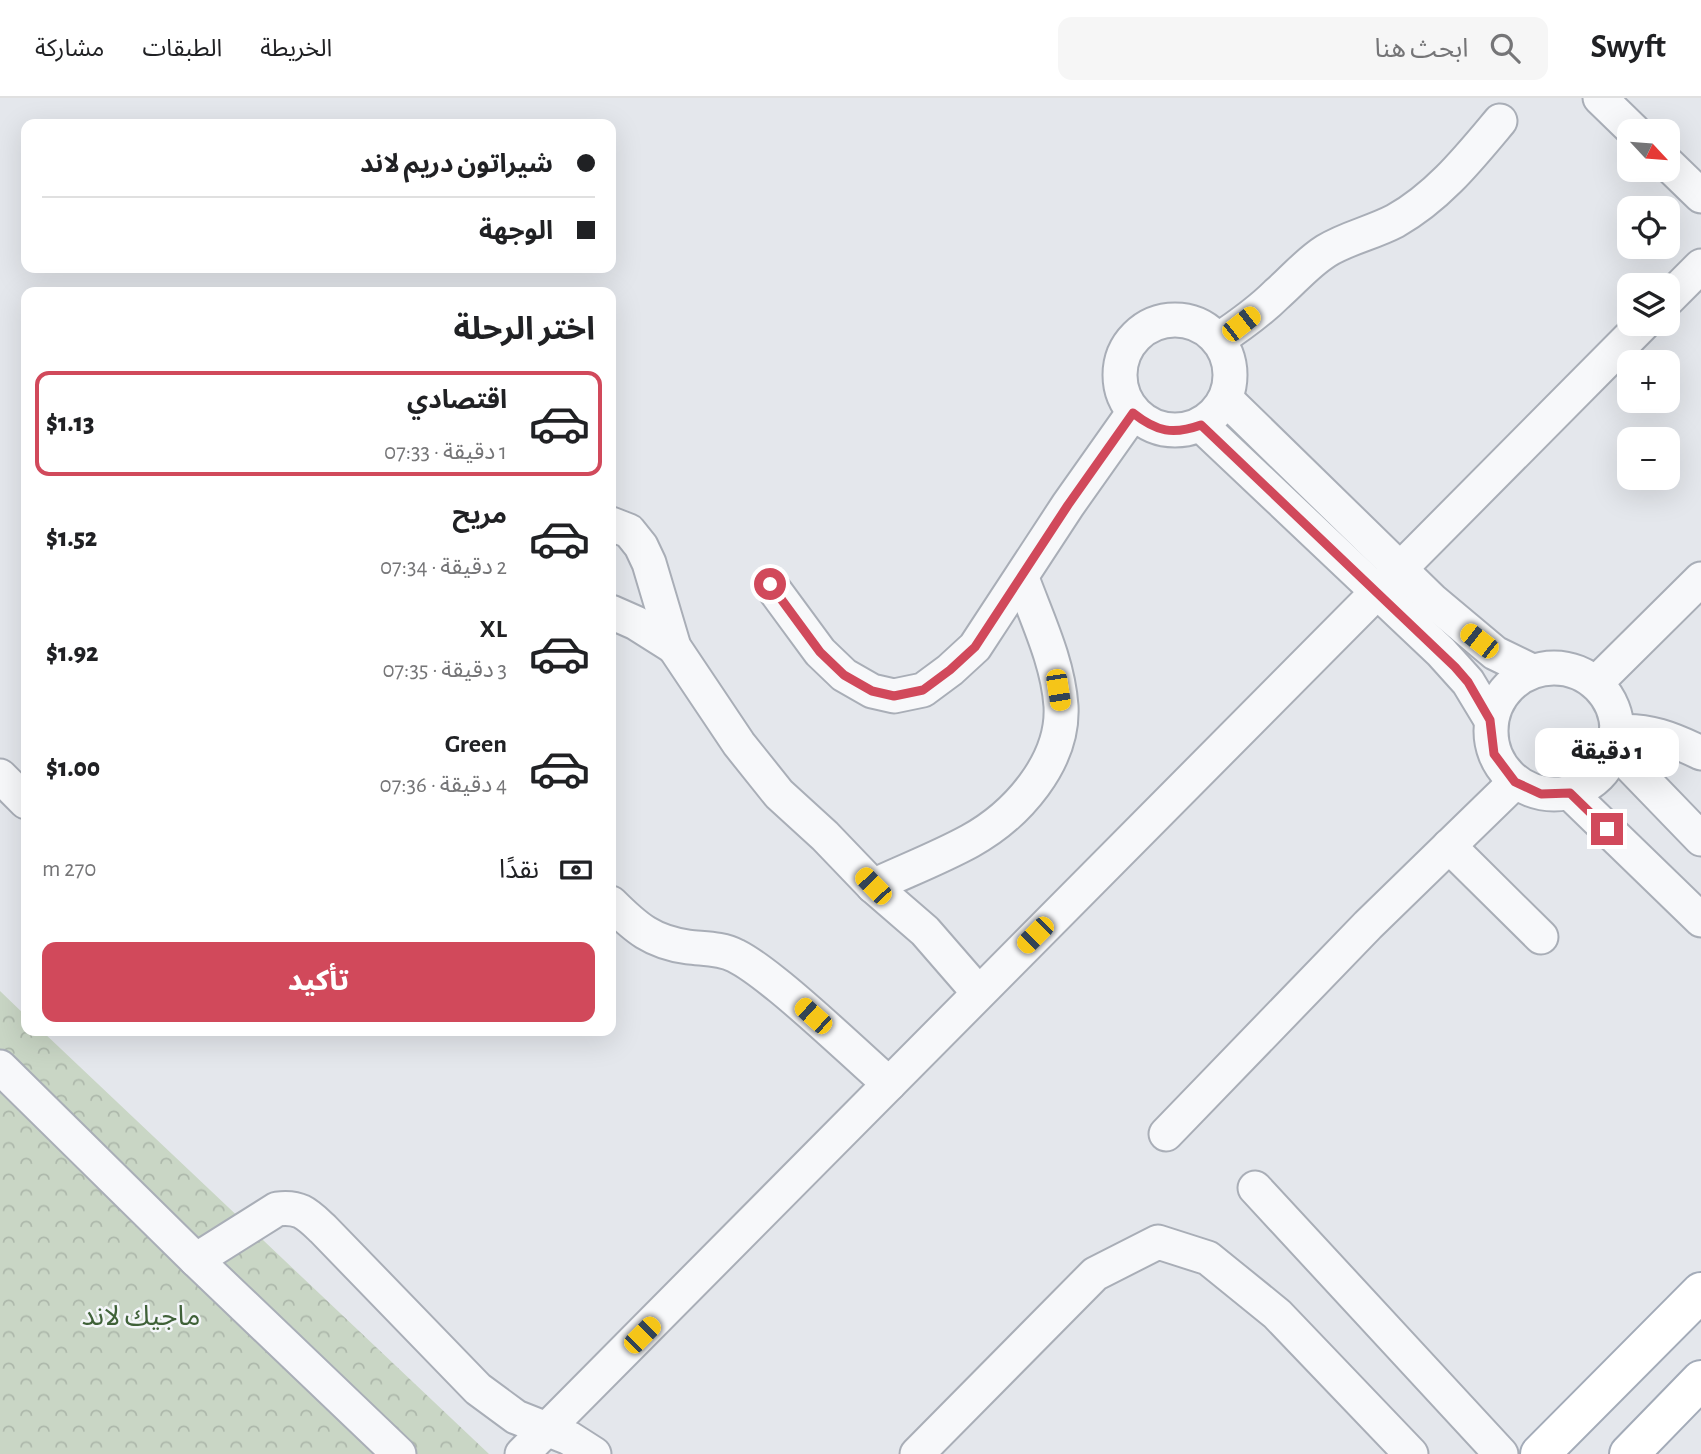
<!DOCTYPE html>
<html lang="ar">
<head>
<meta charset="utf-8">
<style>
  :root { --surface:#fff; --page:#f6f6f6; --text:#202124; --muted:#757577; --line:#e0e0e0; --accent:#d1495b }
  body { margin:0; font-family:"Alegreya Sans","Noto Sans Arabic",sans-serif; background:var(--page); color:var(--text); direction:rtl; height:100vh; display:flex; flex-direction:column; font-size:26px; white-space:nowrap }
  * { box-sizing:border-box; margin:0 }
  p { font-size:23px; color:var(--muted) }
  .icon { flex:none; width:38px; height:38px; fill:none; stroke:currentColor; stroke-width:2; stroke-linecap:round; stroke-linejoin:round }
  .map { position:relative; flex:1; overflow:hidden; direction:ltr }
  .details { position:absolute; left:21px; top:189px; width:595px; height:749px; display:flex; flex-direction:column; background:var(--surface); border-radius:14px; box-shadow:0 7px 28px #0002; direction:rtl }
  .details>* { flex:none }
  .hud { position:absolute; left:21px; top:21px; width:595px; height:154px; border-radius:14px; box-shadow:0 7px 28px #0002; direction:rtl; display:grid; align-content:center; height:154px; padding:0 21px; background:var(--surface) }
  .needle { width:46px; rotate:116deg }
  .tools { position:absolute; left:1617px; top:21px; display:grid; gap:14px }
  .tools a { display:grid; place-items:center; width:63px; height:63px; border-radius:14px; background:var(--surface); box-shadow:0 7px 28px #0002; font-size:35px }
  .end { position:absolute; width:32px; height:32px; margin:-16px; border:9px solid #d1495b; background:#fff; box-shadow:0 0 0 4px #fff }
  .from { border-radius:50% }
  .bubble { position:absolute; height:49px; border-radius:14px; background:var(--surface); box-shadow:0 7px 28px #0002; font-size:23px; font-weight:800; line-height:49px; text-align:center; direction:rtl }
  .car { position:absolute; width:21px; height:42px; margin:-21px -10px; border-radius:9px; box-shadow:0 0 5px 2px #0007; background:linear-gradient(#f5c518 24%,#345 0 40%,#f5c518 0 76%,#345 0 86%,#f5c518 0) }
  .hud b { display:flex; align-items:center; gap:24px; height:66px; font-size:26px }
  .hud b+b { border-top:2px solid var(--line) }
  .hud i { width:18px; height:18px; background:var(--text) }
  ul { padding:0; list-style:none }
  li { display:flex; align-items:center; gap:21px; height:105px; margin:0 14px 10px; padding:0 7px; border:4px solid transparent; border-radius:14px }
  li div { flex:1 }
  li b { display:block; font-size:26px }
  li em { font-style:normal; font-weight:800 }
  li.on { border-color:var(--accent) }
  li>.icon { width:63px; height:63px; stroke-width:1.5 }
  h2 { padding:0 21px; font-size:32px; line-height:84px }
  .pay { display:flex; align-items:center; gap:18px; height:77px; padding:0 21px; font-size:26px }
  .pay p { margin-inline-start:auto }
  .action { display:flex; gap:14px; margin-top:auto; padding:14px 21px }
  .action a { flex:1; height:80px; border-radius:14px; background:var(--accent); color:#fff; font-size:28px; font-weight:800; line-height:80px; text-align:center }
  header { display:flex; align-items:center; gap:42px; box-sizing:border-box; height:98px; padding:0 35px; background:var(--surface); border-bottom:2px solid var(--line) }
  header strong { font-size:33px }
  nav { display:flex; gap:38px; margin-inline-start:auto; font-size:24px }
  .search { width:490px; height:63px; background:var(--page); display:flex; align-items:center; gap:18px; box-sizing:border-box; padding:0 24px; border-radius:14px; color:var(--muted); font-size:26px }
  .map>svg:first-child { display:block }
  .forest { fill:url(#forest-crowns) }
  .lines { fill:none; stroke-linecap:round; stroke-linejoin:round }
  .minor-casing { stroke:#a9aeb7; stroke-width:37 }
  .major-casing { stroke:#a3abb8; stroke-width:42 }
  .minor { stroke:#f7f8fa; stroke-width:33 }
  .major { stroke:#fff; stroke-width:38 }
  .route { stroke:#d1495b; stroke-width:9 }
  .labels { text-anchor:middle; stroke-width:5; stroke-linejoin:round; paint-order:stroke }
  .park-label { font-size:28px; fill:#3f6138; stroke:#f4f6f9 }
</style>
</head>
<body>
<header>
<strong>Swyft</strong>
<div class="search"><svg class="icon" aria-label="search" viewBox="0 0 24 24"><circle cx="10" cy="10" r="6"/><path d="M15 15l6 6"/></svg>ابحث هنا</div>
<nav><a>الخريطة</a><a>الطبقات</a><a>مشاركة</a></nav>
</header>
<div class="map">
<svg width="1701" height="1356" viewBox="0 0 1701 1356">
  <defs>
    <pattern id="forest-crowns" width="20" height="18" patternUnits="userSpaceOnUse" patternTransform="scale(1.75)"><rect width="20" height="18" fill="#c9d6c5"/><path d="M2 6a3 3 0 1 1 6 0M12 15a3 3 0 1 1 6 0" fill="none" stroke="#adb8ab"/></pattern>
  </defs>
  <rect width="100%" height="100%" fill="#e4e7ec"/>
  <polygon class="forest" points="0,893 26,918 26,933 42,933 489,1356 0,1356"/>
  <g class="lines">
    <g class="minor-casing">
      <g id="minor">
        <polyline points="1600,0 1634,33"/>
        <polyline points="1668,66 1701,98"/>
        <polyline points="1668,201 1701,168"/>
        <circle cx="1175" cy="277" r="55"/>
        <path d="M 1218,242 C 1239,228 1259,214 1277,196 C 1293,182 1307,165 1326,153 C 1347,140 1372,135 1395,123 C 1438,99 1469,60 1500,23"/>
        <polyline points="1226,301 1433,503 1495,555 1532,573"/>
        <polyline points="1201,327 1441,554 1468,584 1491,622"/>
        <polyline points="611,426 629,433 641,448 649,465 674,549 739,646 779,696 825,738 873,788 925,833 978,894"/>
        <polyline points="770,486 820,554 844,577 872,593 894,598 923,592 950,572 975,549 1068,407 1133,315"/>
        <polyline points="611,514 636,525 674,549"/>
        <circle cx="1554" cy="633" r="63"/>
        <polyline points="1596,585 1701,481"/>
        <path d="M 1616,634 C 1648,631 1672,641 1701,655"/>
        <polyline points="1614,651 1701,741"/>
        <polyline points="0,678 26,704"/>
        <polyline points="1570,695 1701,822"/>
        <polyline points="1449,748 1541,839"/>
        <path d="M 873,788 C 905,773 939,760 970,743 C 1017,717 1064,664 1061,608 C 1058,564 1037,521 1022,480"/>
        <path d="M 611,805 C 636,830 652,844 688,849 C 704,851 721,850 736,858 C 752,866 766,878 780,889 C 818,920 853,954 889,986"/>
        <polyline points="0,969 196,1162 399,1356"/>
        <polyline points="1166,1036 1368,827 1515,684"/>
        <polyline points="1255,1090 1501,1356"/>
        <path d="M 196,1162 L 277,1111 C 300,1108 307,1116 323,1131 L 478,1291 L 516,1319 L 569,1340 L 594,1356"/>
        <polyline points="522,1356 1643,226"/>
        <polyline points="917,1356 1095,1176 1158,1144 1208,1160 1277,1216 1411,1356"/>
      </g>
    </g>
    <g class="major-casing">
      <g id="major">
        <polyline points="1540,1356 1701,1194"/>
        <polyline points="1629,1356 1701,1282"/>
      </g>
    </g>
    <use href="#minor" class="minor"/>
    <use href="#major" class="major"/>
  </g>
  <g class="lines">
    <path class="route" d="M 770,486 L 820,554 L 844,577 L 872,593 L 894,598 L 923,592 L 950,572 L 975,549 L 1068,407 L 1133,315 C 1157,334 1173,337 1201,327 L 1455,569 L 1468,584 L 1490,622 L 1494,656 L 1515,684 L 1541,696 L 1570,695 L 1607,731"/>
  </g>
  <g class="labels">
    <g class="park-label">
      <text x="141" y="1227">ماجيك لاند</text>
    </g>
  </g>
</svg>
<div class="tools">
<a><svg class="needle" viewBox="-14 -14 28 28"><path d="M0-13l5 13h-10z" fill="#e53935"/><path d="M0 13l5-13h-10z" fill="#757577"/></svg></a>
<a><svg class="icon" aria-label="locate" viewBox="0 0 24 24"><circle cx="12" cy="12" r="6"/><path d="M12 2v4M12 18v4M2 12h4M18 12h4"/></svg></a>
<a><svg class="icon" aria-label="layers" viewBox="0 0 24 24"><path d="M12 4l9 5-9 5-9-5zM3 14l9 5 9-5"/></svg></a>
<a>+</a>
<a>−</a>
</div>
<i class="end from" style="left:770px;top:486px"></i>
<i class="end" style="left:1607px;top:731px"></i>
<div class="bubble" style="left:1535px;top:630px;width:144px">1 دقيقة</div>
<i class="car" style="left:1241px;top:226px;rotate:52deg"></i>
<i class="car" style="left:1479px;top:543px;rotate:308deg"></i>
<i class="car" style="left:1058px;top:592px;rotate:171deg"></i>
<i class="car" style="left:873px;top:788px;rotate:316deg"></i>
<i class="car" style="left:1035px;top:837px;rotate:225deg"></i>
<i class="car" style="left:813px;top:918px;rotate:312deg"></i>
<i class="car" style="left:642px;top:1237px;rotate:45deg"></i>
<div class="hud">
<b><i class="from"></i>شيراتون دريم لاند</b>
<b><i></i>الوجهة</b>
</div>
<section class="details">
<h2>اختر الرحلة</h2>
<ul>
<li class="on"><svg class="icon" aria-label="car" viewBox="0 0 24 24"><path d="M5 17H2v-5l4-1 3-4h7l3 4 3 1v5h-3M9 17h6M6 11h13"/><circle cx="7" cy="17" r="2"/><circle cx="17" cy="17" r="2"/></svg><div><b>اقتصادي</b><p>1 دقيقة · 07:33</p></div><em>$1.13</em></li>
<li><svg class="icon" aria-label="car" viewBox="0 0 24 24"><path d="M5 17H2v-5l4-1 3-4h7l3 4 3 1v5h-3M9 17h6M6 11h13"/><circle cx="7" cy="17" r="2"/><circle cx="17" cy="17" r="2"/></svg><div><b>مريح</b><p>2 دقيقة · 07:34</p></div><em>$1.52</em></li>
<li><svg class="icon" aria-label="car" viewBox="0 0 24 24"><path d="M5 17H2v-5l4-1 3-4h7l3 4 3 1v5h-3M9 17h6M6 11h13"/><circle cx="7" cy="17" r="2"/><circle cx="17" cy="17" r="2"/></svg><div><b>XL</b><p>3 دقيقة · 07:35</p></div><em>$1.92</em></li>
<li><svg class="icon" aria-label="car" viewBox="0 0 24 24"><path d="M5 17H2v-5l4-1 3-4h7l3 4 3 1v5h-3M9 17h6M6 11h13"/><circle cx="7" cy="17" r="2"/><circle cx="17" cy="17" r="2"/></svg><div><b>Green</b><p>4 دقيقة · 07:36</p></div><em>$1.00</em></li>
</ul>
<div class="pay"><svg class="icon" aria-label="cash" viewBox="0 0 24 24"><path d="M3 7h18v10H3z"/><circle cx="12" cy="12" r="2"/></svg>نقدًا<p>270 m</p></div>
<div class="action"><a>تأكيد</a></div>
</section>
</div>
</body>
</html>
